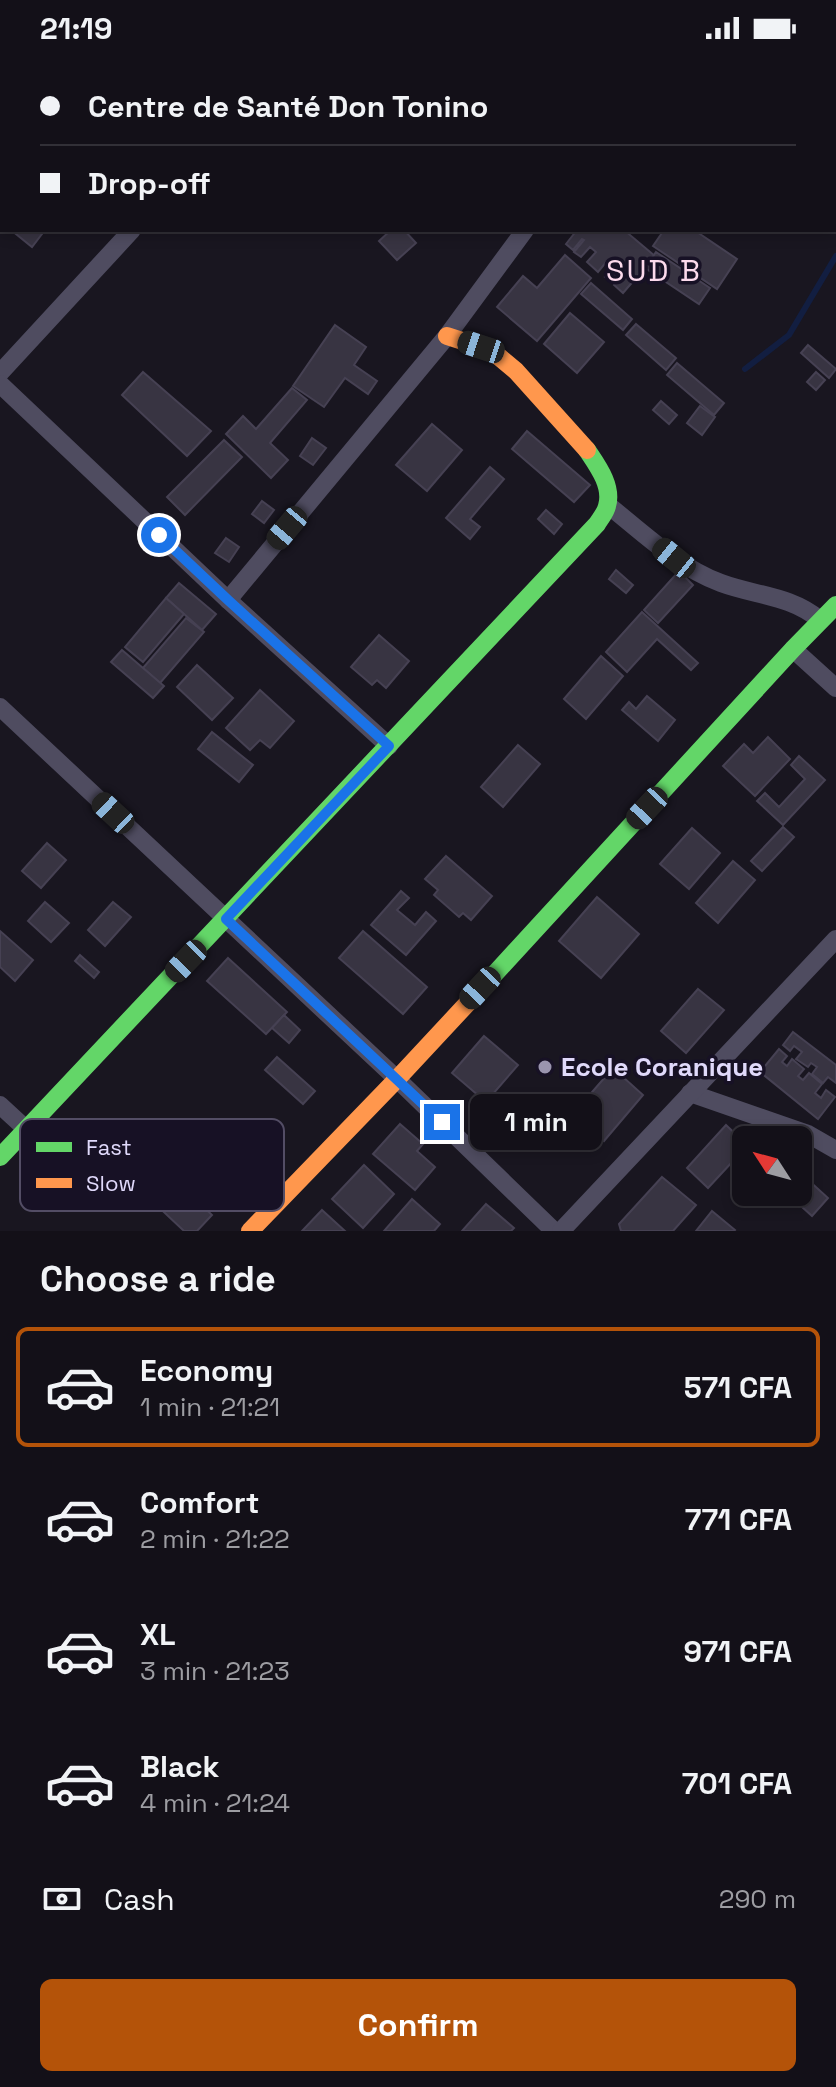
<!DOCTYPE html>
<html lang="en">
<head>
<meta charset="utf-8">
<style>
  :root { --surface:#131018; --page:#201e25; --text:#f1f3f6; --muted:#9d9da2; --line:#323037; --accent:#b45309 }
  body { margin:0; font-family:"Space Grotesk",sans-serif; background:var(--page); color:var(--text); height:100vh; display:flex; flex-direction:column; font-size:30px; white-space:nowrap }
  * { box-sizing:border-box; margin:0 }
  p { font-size:26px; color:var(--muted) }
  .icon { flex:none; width:44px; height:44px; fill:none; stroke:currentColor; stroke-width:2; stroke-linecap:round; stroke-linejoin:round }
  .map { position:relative; height:1175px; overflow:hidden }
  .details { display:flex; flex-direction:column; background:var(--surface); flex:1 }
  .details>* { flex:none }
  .banner { position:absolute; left:0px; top:0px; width:836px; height:176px; box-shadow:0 4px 12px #0003,0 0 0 2px var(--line); display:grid; align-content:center; height:176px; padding:0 40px; background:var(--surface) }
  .needle { width:52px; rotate:306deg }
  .buttons { position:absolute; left:732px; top:1070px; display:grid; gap:16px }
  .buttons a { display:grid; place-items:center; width:80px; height:80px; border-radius:12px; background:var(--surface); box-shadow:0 4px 12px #0003,0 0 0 2px var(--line); font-size:40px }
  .end { position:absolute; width:36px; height:36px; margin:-18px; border:10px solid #1a73e8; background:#fff; box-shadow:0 0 0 4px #fff }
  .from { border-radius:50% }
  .bubble { position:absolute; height:56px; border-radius:12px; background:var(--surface); box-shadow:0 4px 12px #0003,0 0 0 2px var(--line); font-size:26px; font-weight:700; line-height:56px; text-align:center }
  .car { position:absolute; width:24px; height:48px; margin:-24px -12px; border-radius:10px; box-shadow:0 0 6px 2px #0007; background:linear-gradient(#222 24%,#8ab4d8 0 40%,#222 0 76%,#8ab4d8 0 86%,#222 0) }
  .banner b { display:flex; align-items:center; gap:28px; height:76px; font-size:30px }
  .banner b+b { border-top:2px solid var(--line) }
  .banner i { width:20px; height:20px; background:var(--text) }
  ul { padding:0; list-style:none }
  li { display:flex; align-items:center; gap:24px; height:120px; margin:0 16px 12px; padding:0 24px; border:4px solid transparent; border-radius:12px }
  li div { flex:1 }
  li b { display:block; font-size:30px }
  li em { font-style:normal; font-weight:700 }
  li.current { border-color:var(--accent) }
  li>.icon { width:72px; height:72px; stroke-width:1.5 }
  h2 { padding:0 40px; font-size:36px; line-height:96px }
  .pay { display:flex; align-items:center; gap:20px; height:88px; padding:0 40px; font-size:30px }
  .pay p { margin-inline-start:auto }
  .action { display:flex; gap:16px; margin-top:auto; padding:16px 40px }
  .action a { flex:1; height:92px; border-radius:12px; background:var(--accent); color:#fff; font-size:32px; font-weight:700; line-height:92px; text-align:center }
  .status { display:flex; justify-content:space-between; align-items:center; height:56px; padding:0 40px; background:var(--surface); direction:ltr }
  .status svg { height:22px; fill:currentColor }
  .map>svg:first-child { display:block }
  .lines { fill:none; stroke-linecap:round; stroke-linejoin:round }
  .stream { stroke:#121e41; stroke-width:6 }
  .building { fill:#383442; stroke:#464153; stroke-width:2 }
  .street { stroke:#4f4c60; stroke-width:18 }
  .fast { stroke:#63d668; stroke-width:18 }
  .slow { stroke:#ff974d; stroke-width:18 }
  .route { stroke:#1a73e8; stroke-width:10 }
  .poi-dot { fill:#9a95ae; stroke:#171125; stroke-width:3 }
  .labels { text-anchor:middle; stroke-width:7; stroke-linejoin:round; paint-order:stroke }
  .poi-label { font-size:26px; font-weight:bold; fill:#e0d9fb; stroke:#171125; text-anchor:start }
  .quarter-label { font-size:30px; letter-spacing:2px; fill:#fcdaec; stroke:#171125 }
  .key { fill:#171125; stroke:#534d65; stroke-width:2 }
  .key-label { font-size:22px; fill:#e0d9fb }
</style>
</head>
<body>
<div class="status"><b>21:19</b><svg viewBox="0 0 49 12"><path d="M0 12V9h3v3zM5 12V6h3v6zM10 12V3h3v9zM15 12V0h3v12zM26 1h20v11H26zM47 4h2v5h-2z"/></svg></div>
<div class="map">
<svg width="836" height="1175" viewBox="0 0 836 1175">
  <rect width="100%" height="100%" fill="#191620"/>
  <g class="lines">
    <polyline class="stream" points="745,313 789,279 836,200"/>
  </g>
  <g class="building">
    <polygon points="11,174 45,174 32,191"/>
    <polygon points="391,174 404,174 416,187 397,204 379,185"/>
    <polygon points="577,174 624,174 655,200 623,237 614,229 622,219 619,216 611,226 605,221 614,211 607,205 598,216 587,206 596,196 590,191 581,201 574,196 584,184 582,183 573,194 566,188"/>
    <polygon points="664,174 694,174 737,203 717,233 653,190"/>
    <polygon points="656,196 710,232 699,248 645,212"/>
    <polygon points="565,199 591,222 537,285 497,251 523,220 537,232"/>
    <polygon points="591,227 632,263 623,274 581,238"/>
    <polygon points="570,257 604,286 577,317 544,288"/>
    <polygon points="636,268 676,302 666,314 626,279"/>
    <polygon points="335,269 366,291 354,309 377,325 368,338 345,322 324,351 293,330"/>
    <polygon points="808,289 836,313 829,322 801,297"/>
    <polygon points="677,307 724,347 714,359 667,319"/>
    <polygon points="143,316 211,375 187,400 122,339"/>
    <polygon points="816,316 825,324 816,334 807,326"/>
    <polygon points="292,332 307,344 270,387 288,404 271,422 226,378 243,360 256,373"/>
    <polygon points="661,345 677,359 669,368 653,354"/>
    <polygon points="700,350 715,361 702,379 687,367"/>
    <polygon points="432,368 462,394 427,435 396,409"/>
    <polygon points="527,375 590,429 574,446 512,393"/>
    <polygon points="312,382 326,392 313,409 300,400"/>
    <polygon points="224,384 242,401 185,459 167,441"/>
    <polygon points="490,411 504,423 470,463 480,471 470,483 446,462"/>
    <polygon points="262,445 274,454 264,467 252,458"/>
    <polygon points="546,454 562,468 554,478 538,463"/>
    <polygon points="226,482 239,491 229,506 215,497"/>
    <polygon points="616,514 633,529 626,537 609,523"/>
    <polygon points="679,515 693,529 658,567 644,554"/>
    <polygon points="179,527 216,558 202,574 166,542"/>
    <polygon points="166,542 184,558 143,606 125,591"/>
    <polygon points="642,556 698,607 691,614 657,583 627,616 606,596"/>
    <polygon points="186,562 204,576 160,627 143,612"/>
    <polygon points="379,579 409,605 386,632 377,624 372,629 351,611"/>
    <polygon points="122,594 164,630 153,642 111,606"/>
    <polygon points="601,600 623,620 586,663 564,643"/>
    <polygon points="197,609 233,642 212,664 177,631"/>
    <polygon points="260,634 294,665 270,692 260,684 250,694 226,672"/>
    <polygon points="647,640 675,664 658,685 622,654 629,646 636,653"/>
    <polygon points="212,676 253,709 239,726 198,693"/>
    <polygon points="768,681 790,703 755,740 723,710 744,688 753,697"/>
    <polygon points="518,689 540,708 503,751 481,731"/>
    <polygon points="799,700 825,724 783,769 757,745 765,737 779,751 805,723 791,709"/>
    <polygon points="783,771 794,781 762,815 751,805"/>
    <polygon points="692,772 720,797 689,833 660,808"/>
    <polygon points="47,787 66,804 41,832 22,815"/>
    <polygon points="446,800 492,840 471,864 463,857 459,861 434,839 438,834 425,823"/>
    <polygon points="733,805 755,824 718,867 696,847"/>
    <polygon points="401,835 409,842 397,854 415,869 426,856 436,865 406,899 371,869"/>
    <polygon points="597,841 639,878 601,922 559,885"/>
    <polygon points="45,846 69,867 51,886 28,865"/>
    <polygon points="113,846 131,861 105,890 88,874"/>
    <polygon points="0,875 33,904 15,925 0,911"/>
    <polygon points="363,875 427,931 403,958 339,902"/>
    <polygon points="80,899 99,916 94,922 75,905"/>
    <polygon points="228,902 287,956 266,978 207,925"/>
    <polygon points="698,933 724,954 686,997 661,975"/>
    <polygon points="284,959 300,974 289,987 272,972"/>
    <polygon points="793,976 836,1009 836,1027 828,1021 823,1027 812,1018 817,1011 811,1007 808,1011 796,1003 802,996 794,990 790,995 783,989"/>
    <polygon points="484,980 518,1009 486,1046 452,1017"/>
    <polygon points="779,993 787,1000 782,1006 787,1010 792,1003 804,1013 798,1020 803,1024 809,1017 822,1028 815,1037 821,1042 826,1034 835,1041 818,1063 760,1016"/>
    <polygon points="277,1001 315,1035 303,1048 265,1014"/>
    <polygon points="613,1012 643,1039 604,1085 573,1058"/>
    <polygon points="400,1068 423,1088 417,1095 435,1111 415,1134 373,1098"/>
    <polygon points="726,1069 746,1088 746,1091 708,1132 687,1112"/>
    <polygon points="364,1109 394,1138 363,1172 332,1143"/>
    <polygon points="171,1120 212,1159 197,1175 184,1175 150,1143"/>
    <polygon points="662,1121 696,1149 673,1175 621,1175 619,1168"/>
    <polygon points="806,1122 828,1142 812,1160 790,1140 793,1136 798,1136 798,1131"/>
    <polygon points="412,1143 440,1168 434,1175 384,1175"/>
    <polygon points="486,1148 514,1172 511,1175 462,1175"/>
    <polygon points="322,1154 345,1175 302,1175"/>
    <polygon points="712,1155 735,1174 734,1175 696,1175"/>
  </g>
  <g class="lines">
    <g class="street">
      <polyline points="170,0 172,2"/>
      <polyline points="293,2 295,0"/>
      <polyline points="652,2 654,0"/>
      <polyline points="0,317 132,174"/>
      <polyline points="0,328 228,544 389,690"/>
      <path d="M 608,449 C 643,477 678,511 721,527 C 756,540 790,539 820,564"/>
      <polyline points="228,544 447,280 525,174"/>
      <polyline points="793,593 836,632"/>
      <polyline points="0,651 397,1023 554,1175"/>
      <polyline points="690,1037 808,1078 836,1094"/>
      <polyline points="0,1049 26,1073"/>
      <polyline points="561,1175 836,883"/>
    </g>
    <g class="fast">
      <polyline points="478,936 793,593 836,549"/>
      <path d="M 0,1101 L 597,468 C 600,463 606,456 607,450 C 613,430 597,409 587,394"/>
    </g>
    <g class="slow">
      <polyline points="447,280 481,291 497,299 516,315 587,394"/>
      <polyline points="250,1175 397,1023 478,936"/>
    </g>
  </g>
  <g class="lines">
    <polyline class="route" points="159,479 228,544 389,690 226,863 442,1066"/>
  </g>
  <circle class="poi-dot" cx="545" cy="1011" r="8"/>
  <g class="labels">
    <g class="poi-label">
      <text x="561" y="1020">Ecole Coranique</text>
    </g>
    <g class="quarter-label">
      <text x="654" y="225">SUD B</text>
    </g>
  </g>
  <rect x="20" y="1063" width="264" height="92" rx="12" class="key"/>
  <rect x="36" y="1086" width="36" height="10" fill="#63d668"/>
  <rect x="36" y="1122" width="36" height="10" fill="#ff974d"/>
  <g class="key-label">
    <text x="86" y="1099">Fast</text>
    <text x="86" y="1135">Slow</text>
  </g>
</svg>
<div class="buttons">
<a><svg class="needle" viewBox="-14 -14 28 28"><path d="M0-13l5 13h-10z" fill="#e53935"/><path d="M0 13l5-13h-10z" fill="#9d9da2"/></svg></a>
</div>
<i class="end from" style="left:159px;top:479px"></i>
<i class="end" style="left:442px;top:1066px"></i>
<div class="bubble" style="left:470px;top:1038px;width:132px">1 min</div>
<i class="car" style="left:481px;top:291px;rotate:288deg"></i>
<i class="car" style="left:287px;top:472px;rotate:220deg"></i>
<i class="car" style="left:674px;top:502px;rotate:309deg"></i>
<i class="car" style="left:647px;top:752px;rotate:223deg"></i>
<i class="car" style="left:113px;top:757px;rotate:313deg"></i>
<i class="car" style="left:186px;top:905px;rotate:224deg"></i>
<i class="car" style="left:480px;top:932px;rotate:223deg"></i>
<div class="banner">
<b><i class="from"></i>Centre de Santé Don Tonino</b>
<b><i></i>Drop-off</b>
</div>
</div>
<section class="details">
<h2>Choose a ride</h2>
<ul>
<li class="current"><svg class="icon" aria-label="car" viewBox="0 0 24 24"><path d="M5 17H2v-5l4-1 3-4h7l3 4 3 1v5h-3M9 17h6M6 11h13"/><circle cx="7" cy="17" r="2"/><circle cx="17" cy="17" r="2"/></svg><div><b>Economy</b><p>1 min · 21:21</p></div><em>571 CFA</em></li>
<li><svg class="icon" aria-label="car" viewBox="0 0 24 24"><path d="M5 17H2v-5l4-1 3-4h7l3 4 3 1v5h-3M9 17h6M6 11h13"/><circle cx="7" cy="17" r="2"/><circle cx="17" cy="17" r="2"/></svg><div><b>Comfort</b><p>2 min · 21:22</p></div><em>771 CFA</em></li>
<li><svg class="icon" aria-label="car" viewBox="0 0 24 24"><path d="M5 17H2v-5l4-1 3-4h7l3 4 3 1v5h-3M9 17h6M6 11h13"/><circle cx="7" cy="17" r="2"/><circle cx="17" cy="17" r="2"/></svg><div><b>XL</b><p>3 min · 21:23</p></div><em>971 CFA</em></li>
<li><svg class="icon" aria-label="car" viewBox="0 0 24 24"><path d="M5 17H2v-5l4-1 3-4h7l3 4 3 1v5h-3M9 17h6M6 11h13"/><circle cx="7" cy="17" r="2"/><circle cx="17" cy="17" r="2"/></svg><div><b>Black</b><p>4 min · 21:24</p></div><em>701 CFA</em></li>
</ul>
<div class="pay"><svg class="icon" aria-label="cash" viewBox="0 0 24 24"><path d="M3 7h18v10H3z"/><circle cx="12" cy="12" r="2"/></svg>Cash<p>290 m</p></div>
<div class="action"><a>Confirm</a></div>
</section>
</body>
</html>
